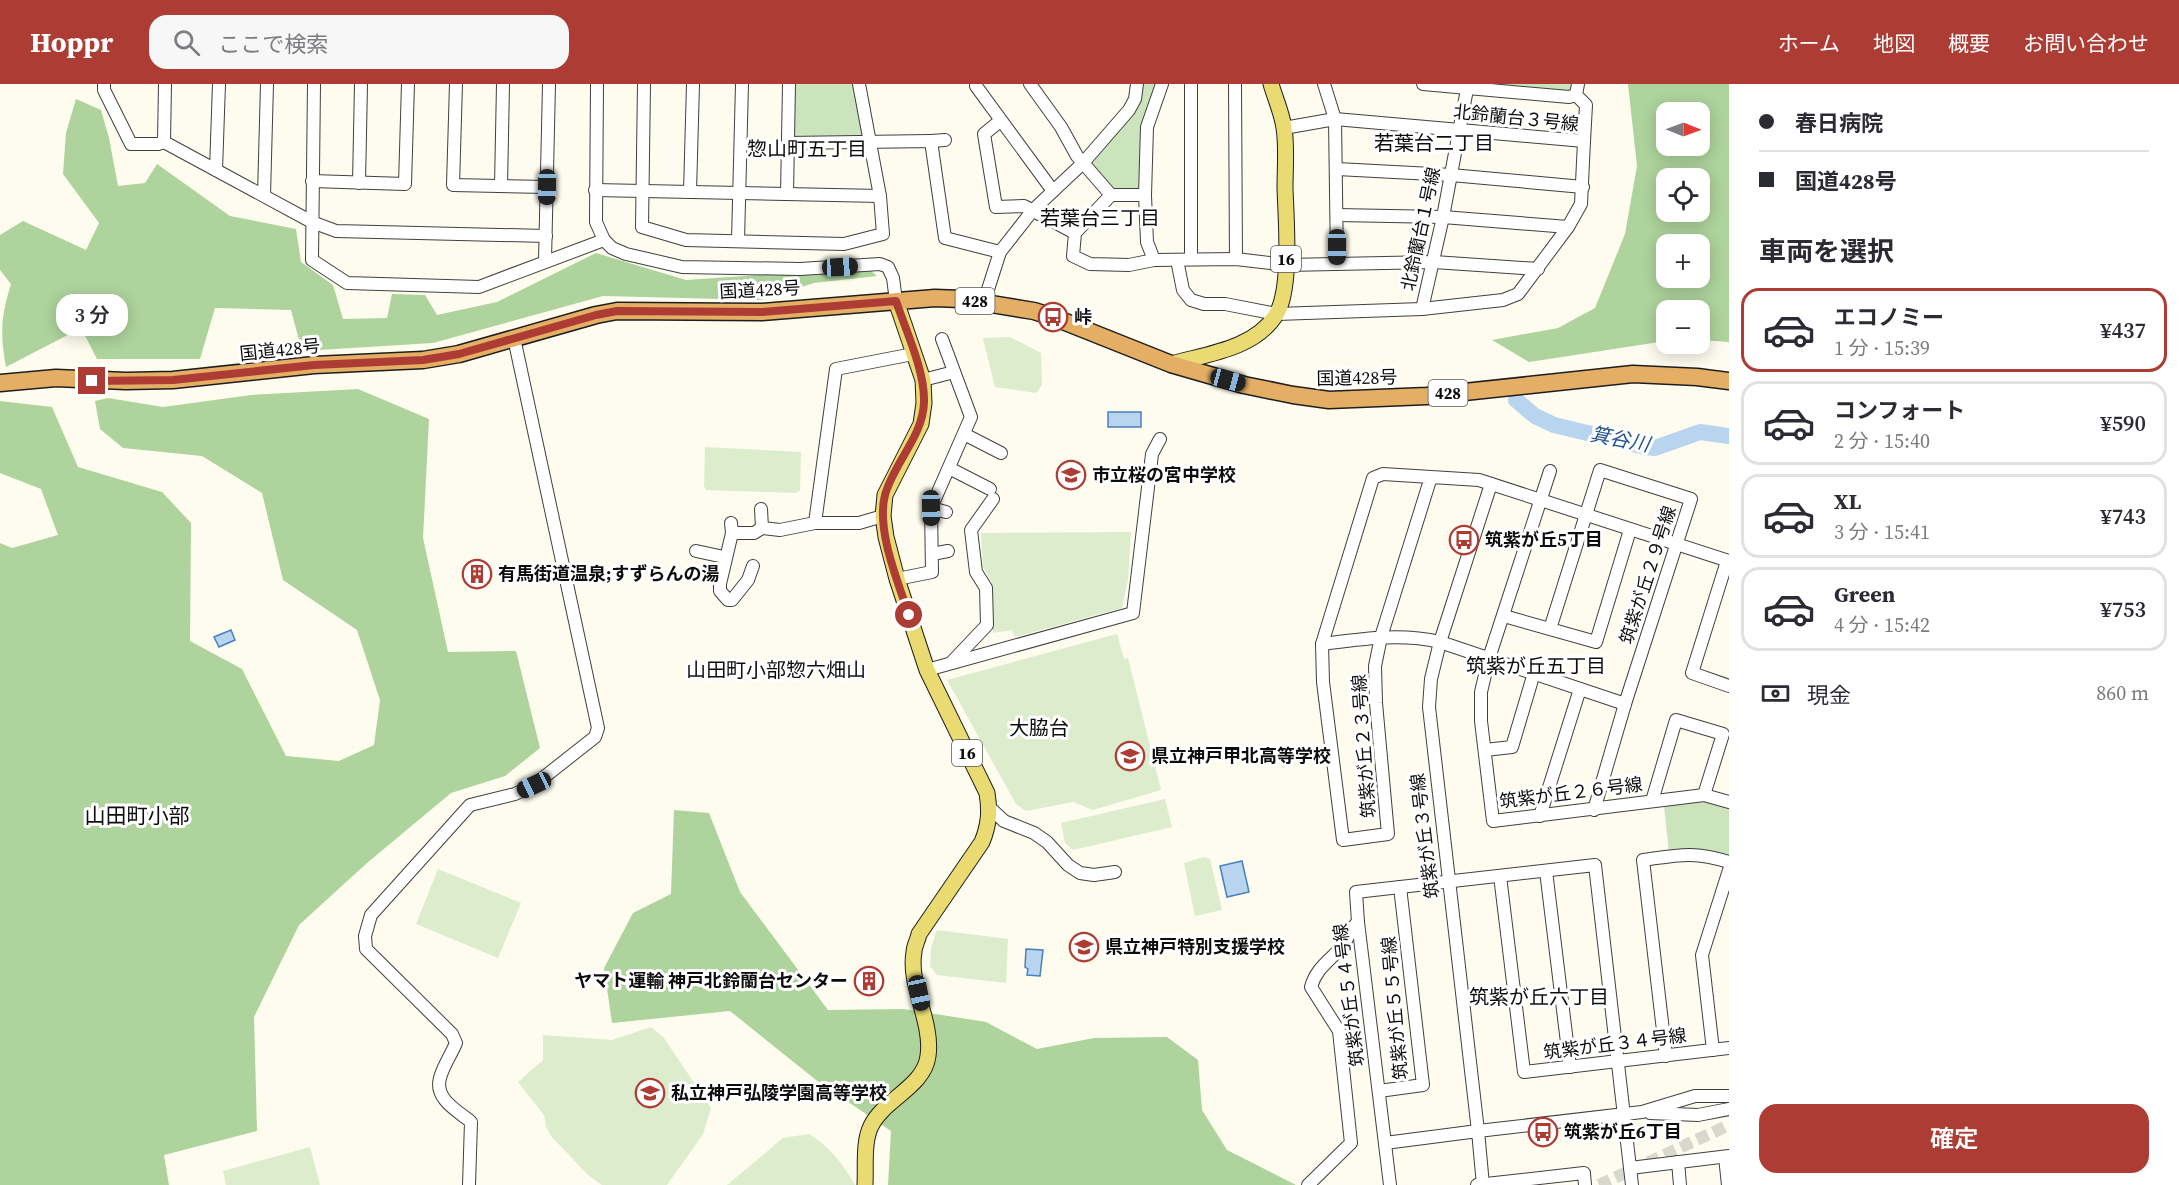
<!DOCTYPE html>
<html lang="ja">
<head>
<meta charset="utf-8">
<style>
  :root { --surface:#fff; --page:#f7f7f7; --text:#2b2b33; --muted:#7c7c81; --line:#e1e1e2; --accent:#ad3d34 }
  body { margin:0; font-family:"Source Serif 4","Noto Sans JP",serif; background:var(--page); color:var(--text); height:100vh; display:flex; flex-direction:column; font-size:22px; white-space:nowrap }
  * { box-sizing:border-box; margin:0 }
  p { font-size:20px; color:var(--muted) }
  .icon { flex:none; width:33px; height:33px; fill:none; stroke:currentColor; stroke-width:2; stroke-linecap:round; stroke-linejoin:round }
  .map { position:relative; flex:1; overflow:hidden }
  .details { display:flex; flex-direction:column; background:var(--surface); width:450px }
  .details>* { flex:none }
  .guide { display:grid; align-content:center; height:132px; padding:0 30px; background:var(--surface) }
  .needle { width:39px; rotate:91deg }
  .buttons { position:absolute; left:1656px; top:18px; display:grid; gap:12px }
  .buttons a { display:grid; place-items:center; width:54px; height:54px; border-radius:12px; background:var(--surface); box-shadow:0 3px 15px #0003; font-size:30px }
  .end { position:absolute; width:27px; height:27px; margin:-14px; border:8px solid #ad3d34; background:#fff; box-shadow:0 0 0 3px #fff }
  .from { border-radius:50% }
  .bubble { position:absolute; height:42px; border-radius:18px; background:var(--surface); box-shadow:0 3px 15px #0003; font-size:20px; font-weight:600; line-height:42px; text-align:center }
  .car { position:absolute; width:18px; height:36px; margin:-18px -9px; border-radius:8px; box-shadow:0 0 4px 2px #0007; background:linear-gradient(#222 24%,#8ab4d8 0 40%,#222 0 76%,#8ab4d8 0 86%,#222 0) }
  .guide b { display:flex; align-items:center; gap:21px; height:57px; font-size:22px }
  .guide b+b { border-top:2px solid var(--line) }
  .guide i { width:15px; height:15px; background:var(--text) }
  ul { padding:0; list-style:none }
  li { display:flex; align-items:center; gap:18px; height:84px; margin:0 12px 9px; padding:0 18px; border:3px solid var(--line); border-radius:18px }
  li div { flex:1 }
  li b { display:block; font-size:22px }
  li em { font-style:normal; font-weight:600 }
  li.current { border-color:var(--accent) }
  li>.icon { width:54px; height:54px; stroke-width:1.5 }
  h2 { padding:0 30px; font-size:27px; line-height:72px }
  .pay { display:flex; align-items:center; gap:15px; height:66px; padding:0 30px; font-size:22px }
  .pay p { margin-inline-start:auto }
  .action { display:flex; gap:12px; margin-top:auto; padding:12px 30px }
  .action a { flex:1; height:69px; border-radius:18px; background:var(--accent); color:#fff; font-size:24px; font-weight:600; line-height:69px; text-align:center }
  header { display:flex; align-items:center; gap:36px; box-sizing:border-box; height:84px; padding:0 30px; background:var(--accent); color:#fff }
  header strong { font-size:28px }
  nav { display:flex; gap:33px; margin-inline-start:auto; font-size:21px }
  .search { width:420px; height:54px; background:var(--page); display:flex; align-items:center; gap:15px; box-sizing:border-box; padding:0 21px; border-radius:18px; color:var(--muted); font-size:22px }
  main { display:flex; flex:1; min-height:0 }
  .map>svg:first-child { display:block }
  .green { fill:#cbe4bb }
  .forest { fill:#aed39c; fill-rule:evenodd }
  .pitch { fill:#ddeccc }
  .water { fill:#b8d4ef; stroke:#4780be; stroke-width:1.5 }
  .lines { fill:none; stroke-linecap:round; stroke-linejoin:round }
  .river { stroke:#b8d4ef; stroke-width:16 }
  .minor-tunnel { stroke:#d9d8cc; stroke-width:12; stroke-dasharray:12 6; stroke-linecap:butt }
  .minor-casing { stroke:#404040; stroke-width:14 }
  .major-casing { stroke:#1e1e1e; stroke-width:17 }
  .highway-casing { stroke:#1e1e1e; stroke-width:19 }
  .minor { stroke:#fff; stroke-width:12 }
  .major { stroke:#e9db72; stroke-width:15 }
  .highway { stroke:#e4ae65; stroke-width:16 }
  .route { stroke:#ad3d34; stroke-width:8 }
  .labels { text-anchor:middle; stroke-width:6; stroke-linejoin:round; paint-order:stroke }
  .shield { fill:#fff; stroke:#565656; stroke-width:1.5 }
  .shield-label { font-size:16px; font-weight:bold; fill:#0d0d0d }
  .street-label { font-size:18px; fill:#0d0d0d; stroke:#fff }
  .poi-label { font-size:18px; font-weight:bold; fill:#0d0d0d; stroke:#fff; text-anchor:start }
  .neighbourhood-label { font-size:20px; fill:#0d0d0d; stroke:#fff }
  .water-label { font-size:20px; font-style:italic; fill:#245490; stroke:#fff }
  .quarter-label { font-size:21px; fill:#0d0d0d; stroke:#fff }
</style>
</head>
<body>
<header>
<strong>Hoppr</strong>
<div class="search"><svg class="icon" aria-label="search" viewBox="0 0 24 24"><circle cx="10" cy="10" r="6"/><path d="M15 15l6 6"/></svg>ここで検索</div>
<nav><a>ホーム</a><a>地図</a><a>概要</a><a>お問い合わせ</a></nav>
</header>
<main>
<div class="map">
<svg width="1729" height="1101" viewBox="0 0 1729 1101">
  <rect width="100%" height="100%" fill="#fdfcee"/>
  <g class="green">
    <polygon points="793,0 855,0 866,51 860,56 795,54 792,51"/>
    <polygon points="1144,0 1156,0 1141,103 1138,106 1114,105 1092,82 1090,75 1140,2"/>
    <polygon points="1478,0 1573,0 1572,7 1568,10"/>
    <polygon points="1712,717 1729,721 1729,771 1725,772 1669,769 1664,722"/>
  </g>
  <g class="forest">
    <path d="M 1628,0 L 1729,0 L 1729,258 L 1700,256 L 1700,226 L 1666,226 L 1666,257 L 1529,278 L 1492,256 L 1558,244 L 1595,224 L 1625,150 L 1637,82 ZM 1700,28 L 1700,62 L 1666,62 L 1666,28 ZM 1700,94 L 1700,128 L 1666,128 L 1666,94 ZM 1666,160 L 1700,160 L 1700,194 L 1666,194 Z"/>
    <path d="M 76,15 L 101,26 L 109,54 L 118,102 L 145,99 L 157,80 L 230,132 L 296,145 L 301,178 L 333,201 L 343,235 L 387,234 L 392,210 L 425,211 L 437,231 L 497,218 L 596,169 L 686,196 L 774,190 L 871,187 L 877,192 L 814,199 L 761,216 L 603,212 L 433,259 L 302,267 L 291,226 L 215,224 L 200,275 L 97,275 L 81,244 L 6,283 C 0,249 1,232 11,200 L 0,186 L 0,151 L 23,137 L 86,166 L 99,139 L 63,90 L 66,49 Z"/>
    <polygon points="358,305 429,335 423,454 448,568 516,567 540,664 505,692 451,709 367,779 299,841 254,933 257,1047 164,1071 169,1101 0,1101 0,459 12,464 58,451 41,405 0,389 0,317 52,323 78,383 162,408 191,439 190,557 242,585 286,672 339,677 374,661 380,616 357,546 283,496 262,409 202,372 123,364 100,345 95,317 108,314 163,323 251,311"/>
    <polygon points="674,726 709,729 740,808 828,926 904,925 986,938 1037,965 1094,954 1167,953 1198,976 1202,1026 1227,1066 1296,1101 888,1101 891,1047 816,996 730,927 612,939 604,884 633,829 671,810"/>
  </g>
  <g class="pitch">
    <polygon points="1010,253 1041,269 1042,301 1036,309 995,303 983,254"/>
    <polygon points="705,363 801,368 800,406 796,409 706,406 704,402"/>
    <polygon points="1131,448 1128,496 1122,524 1015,553 1012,546 993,549 992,499 983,483 981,449"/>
    <polygon points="1117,550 1124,575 1128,574 1161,706 1093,726 1073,718 1026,727 1016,720 947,596"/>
    <polygon points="1165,715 1172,743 1073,766 1065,759 1061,739"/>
    <polygon points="1204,773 1210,775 1222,826 1195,832 1184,779"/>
    <polygon points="438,785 521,819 498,874 416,840"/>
    <polygon points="937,846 1008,855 1006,899 937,891 930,882 931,864"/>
    <polygon points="651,943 664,954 711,1024 703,1050 667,1101 602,1101 588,1091 551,1052 546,1043 544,1031 518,998 543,976 543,951 612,956"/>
    <path d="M 809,1050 C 830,1063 843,1080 855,1101 L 727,1101 L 783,1054 Z"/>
    <polygon points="310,1063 320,1101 226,1101 223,1087"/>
  </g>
  <g class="water">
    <rect x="1108" y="328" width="33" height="15"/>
    <polygon points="231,546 235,556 219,563 214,553"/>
    <polygon points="1242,777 1249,808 1227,813 1220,782"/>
    <polygon points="1026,865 1043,866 1040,892 1027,891 1028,885 1025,883"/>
  </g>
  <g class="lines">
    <polyline class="river" points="1516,316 1535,332 1554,341 1645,363 1655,364 1700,348 1729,352"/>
    <polyline class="minor-tunnel" points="1599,1101 1729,1041"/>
    <g class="minor-casing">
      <g id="minor">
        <polyline points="104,0 104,6 131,60 158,60 164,58 312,138 336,147 546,152"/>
        <polyline points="314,0 312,176 347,199 479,203 604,156"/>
        <polyline points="456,0 453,101 547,103"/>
        <polyline points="597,0 596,138 604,156 612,164 626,170 682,183 800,185 880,180 888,183 893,194 896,217"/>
        <polyline points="644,0 642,143 686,156 844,160 883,150 880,112 859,0"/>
        <polyline points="1030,0 1061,43 1077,72 1111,111"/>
        <polyline points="1162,0 1147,43 1145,111 1147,158 1154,176 1236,175 1286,181 1434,178 1538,185"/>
        <polyline points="1191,0 1191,175"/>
        <polyline points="1235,0 1236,175"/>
        <polyline points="1324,0 1335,35 1337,179"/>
        <polyline points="1423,0 1569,13 1576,11"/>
        <polyline points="1578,0 1576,11 1586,21 1584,57"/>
        <polyline points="976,2 1053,107"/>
        <polyline points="1000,37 984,50 996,123 1024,122 1075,149"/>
        <polyline points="1284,44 1335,35 1584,57 1581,120 1568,143 1518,210 1503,216 1422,225"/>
        <polyline points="931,57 945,56"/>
        <polyline points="164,58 165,0"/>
        <polyline points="788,59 931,57 945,154 1000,168"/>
        <polyline points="1337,85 1451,91 1583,103"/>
        <polyline points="216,86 219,0"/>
        <polyline points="312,97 405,100 408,0"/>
        <polyline points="359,99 361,0"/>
        <polyline points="501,102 503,0"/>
        <polyline points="595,106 880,112"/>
        <polyline points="690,108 693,0"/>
        <polyline points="787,110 789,0"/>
        <polyline points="264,111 267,0"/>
        <polyline points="1145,111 1111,111 1075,149 1073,172 1090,180 1129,181 1154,176"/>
        <polyline points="1337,131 1443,133 1568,143"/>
        <polyline points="738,157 742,0"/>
        <polyline points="1177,176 1183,206 1191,216 1204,220 1225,220 1277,230 1422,225 1443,133 1468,0"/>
        <polyline points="545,177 549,0"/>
        <polyline points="984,218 1000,168 1033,126 1083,79 1129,26 1135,15 1137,0"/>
        <polyline points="923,296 954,288"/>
        <polyline points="964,350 1001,369"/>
        <polyline points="949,384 990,405"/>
        <polyline points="1550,387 1489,574 1481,608 1481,637 1493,737 1704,711 1729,718"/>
        <polyline points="1431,393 1381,553 1375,582 1376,619 1388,750 1343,756 1323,598 1322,560 1373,394 1383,390 1479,396 1729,477"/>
        <polyline points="1491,400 1440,558 1431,595 1429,623 1478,1047 1642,1028 1695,1012 1729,1012"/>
        <polyline points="931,424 946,428"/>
        <polyline points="761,425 762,444"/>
        <polyline points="731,439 732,449 720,500 720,507 728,516 732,516 748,496 753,482"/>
        <polyline points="815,439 836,285 913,270"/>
        <polyline points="732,449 754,449 762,444 780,446 815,439 859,439 883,432"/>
        <polyline points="696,467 724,473"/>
        <polyline points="932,470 948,467"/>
        <polyline points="1727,477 1692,589 1729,602"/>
        <polyline points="897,495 932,488 931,424 971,333 942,255"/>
        <polyline points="1504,532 1596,558 1630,446"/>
        <polyline points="1550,545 1600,386 1691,415 1625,620 1594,726"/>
        <path d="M 1322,560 C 1362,555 1400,549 1440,558 L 1625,620"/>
        <polyline points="951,579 987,541 986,504 976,488 971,446 993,415"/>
        <polyline points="927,586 1133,529 1152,370 1160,355"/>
        <polyline points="1485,666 1512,663 1534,589"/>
        <polyline points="1652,717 1676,636 1723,650 1704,711"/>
        <polyline points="990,724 1004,737 1034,749 1047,758 1068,781 1080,789 1094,791 1115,788"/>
        <polyline points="1540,732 1580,605"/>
        <polyline points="1546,787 1570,983"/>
        <polyline points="1500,792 1524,988 1729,964"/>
        <polyline points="1713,966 1702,871 1729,786"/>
        <path d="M 1666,972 L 1643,776 C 1679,771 1693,767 1729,778"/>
        <polyline points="1379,1007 1423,1001 1400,803"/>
        <polyline points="1650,1029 1698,1031 1729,1025"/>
        <polyline points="1385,1059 1478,1047 1483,1101"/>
        <polyline points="1725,1073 1728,1101"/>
        <polyline points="1678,1078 1680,1101"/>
        <polyline points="1630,1084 1729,1072"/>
        <path d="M 469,1101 L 471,1038 C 458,1027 434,1015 440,994 C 443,982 451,971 456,959 L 452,950 L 366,865 L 365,852 L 371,831 L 470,721 L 515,710 L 534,701 L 595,653 L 598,644 L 514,254"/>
        <path d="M 1308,1101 L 1351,1059 L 1339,947 L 1311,903 C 1317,881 1334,875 1345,858 C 1350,850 1351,844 1358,838"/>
        <polyline points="1390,1101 1358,838 1356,808 1595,781 1632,1101"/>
        <polyline points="1477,1101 1584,1089 1585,1101"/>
      </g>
    </g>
    <g class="major-casing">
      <g id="major">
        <path d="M 1171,280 C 1207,270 1254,265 1276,231 C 1292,205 1286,135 1285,104 C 1285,84 1287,63 1284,44 C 1282,29 1275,14 1271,0"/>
        <path d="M 865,1101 C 866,1083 863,1058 871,1042 C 884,1015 924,1003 928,972 C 933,938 908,901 914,868 C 914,862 918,856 919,850 L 982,758 C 989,741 990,727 987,709 L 927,586 L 897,495 L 886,453 L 883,432 L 885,411 L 921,340 L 924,319 L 923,296 L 896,217"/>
      </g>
    </g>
    <g class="highway-casing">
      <polyline id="highway" points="0,299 56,294 126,297 173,296 314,281 423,276 459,270 596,231 617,227 762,228 935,214 961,215 1034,227 1053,233 1171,280 1244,301 1293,311 1329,316 1427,312 1633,290 1697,293 1729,297"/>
    </g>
    <use href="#minor" class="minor"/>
    <use href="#major" class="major"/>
    <use href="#highway" class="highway"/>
  </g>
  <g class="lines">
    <path class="route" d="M 92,297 L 173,296 L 314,281 L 423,276 L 459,270 L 596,231 L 617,227 L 762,228 L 896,217 C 906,247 925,287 924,318 C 923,353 894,378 885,411 C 876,446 898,498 909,531"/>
  </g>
  <defs>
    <g id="bus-ring" transform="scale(1.5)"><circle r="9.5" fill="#fff" stroke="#ad3d34" stroke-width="1.5"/><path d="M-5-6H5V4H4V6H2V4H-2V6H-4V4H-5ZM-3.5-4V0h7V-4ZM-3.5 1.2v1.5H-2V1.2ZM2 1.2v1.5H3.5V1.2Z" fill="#ad3d34"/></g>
    <g id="school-ring" transform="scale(1.5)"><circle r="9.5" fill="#fff" stroke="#ad3d34" stroke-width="1.5"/><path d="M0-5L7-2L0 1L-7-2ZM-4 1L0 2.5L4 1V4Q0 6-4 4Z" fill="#ad3d34"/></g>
    <g id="building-ring" transform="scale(1.5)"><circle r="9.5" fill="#fff" stroke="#ad3d34" stroke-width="1.5"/><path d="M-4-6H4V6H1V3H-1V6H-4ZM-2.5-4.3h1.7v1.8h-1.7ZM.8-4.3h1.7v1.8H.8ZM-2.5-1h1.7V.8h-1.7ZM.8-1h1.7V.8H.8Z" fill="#ad3d34"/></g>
  </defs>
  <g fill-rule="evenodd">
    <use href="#bus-ring" x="1053" y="233"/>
    <use href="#school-ring" x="1071" y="391"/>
    <use href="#bus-ring" x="1464" y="456"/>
    <use href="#building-ring" x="477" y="490"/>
    <use href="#school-ring" x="1130" y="672"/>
    <use href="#school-ring" x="1084" y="863"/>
    <use href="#building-ring" x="869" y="897"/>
    <use href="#school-ring" x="650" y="1009"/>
    <use href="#bus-ring" x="1543" y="1048"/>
  </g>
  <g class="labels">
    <g class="shield">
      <rect x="1271" y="162" width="30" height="26" rx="4.5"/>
      <rect x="955.5" y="204" width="39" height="26" rx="4.5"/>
      <rect x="1428.5" y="296" width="39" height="26" rx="4.5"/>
      <rect x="952" y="656" width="30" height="26" rx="4.5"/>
    </g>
    <g class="shield-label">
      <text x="1286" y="181">16</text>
      <text x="975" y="223">428</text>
      <text x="1448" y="315">428</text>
      <text x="967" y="675">16</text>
    </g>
    <g class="street-label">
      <text transform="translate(1516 34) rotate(6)" y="6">北鈴蘭台３号線</text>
      <text transform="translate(1421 145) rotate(-78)" y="6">北鈴蘭台１号線</text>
      <text transform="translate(760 206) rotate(-3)" y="6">国道428号</text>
      <text transform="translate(280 266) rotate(-6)" y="6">国道428号</text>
      <text transform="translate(1357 294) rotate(-1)" y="6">国道428号</text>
      <text transform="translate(1648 491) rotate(-72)" y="6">筑紫が丘２９号線</text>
      <text transform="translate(1364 662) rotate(-94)" y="6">筑紫が丘２３号線</text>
      <text transform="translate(1571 709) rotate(-7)" y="6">筑紫が丘２６号線</text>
      <text transform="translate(1425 752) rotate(-97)" y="6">筑紫が丘３号線</text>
      <text transform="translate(1349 911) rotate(-97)" y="6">筑紫が丘５４号線</text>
      <text transform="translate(1395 924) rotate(-95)" y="6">筑紫が丘５５号線</text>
      <text transform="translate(1615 960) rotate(-7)" y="6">筑紫が丘３４号線</text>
    </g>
    <g class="poi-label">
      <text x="1074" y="239">峠</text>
      <text x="1092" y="397">市立桜の宮中学校</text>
      <text x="1485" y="462">筑紫が丘5丁目</text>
      <text x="498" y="496">有馬街道温泉;すずらんの湯</text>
      <text x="1151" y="678">県立神戸甲北高等学校</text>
      <text x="1105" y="869">県立神戸特別支援学校</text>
      <text x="848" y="903" text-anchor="end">ヤマト運輸 神戸北鈴蘭台センター</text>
      <text x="671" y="1015">私立神戸弘陵学園高等学校</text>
      <text x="1564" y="1054">筑紫が丘6丁目</text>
    </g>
    <g class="neighbourhood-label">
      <text x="1434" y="66">若葉台二丁目</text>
      <text x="807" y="72">惣山町五丁目</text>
      <text x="1100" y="141">若葉台三丁目</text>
      <text x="1536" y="589">筑紫が丘五丁目</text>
      <text x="776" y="593">山田町小部惣六畑山</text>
      <text x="1039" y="651">大脇台</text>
      <text x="1539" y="920">筑紫が丘六丁目</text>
    </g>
    <g class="water-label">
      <text transform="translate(1620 355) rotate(11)" y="7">箕谷川</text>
    </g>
    <g class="quarter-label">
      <text x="137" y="739">山田町小部</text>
    </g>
  </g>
</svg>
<div class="buttons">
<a><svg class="needle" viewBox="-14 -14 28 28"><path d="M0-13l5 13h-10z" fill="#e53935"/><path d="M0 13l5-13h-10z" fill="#7c7c81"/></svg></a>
<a><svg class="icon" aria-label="locate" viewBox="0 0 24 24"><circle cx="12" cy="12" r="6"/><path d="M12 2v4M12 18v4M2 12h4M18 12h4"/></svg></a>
<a>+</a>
<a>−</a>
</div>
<i class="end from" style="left:909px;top:531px"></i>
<i class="end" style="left:92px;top:297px"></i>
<div class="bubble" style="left:56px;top:210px;width:72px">3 分</div>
<i class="car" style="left:547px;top:103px;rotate:181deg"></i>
<i class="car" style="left:1337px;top:163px;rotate:180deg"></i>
<i class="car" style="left:840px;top:183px;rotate:87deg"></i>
<i class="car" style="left:1228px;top:296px;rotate:105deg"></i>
<i class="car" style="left:931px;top:424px;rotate:179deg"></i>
<i class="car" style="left:534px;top:701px;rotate:245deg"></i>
<i class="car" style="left:919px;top:909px;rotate:168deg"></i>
</div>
<section class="details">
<div class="guide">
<b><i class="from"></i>春日病院</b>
<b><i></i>国道428号</b>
</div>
<h2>車両を選択</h2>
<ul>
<li class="current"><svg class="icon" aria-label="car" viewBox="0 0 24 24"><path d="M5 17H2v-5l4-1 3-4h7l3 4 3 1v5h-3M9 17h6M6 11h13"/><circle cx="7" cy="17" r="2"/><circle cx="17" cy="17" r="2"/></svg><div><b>エコノミー</b><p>1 分 · 15:39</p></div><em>¥437</em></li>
<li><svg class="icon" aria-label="car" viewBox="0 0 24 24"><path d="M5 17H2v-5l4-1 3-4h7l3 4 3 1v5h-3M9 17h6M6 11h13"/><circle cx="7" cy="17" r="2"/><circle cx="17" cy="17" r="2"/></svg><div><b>コンフォート</b><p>2 分 · 15:40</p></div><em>¥590</em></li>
<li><svg class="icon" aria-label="car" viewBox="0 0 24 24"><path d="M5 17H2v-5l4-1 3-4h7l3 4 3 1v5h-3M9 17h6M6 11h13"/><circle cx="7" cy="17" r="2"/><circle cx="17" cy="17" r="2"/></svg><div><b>XL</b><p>3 分 · 15:41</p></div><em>¥743</em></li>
<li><svg class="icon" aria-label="car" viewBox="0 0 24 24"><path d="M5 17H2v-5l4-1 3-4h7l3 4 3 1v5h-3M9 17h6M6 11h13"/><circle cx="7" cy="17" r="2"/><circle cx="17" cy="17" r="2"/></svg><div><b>Green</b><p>4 分 · 15:42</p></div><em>¥753</em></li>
</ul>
<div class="pay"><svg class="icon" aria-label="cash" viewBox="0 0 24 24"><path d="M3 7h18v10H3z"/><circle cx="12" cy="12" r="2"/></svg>現金<p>860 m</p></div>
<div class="action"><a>確定</a></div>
</section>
</main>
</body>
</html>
